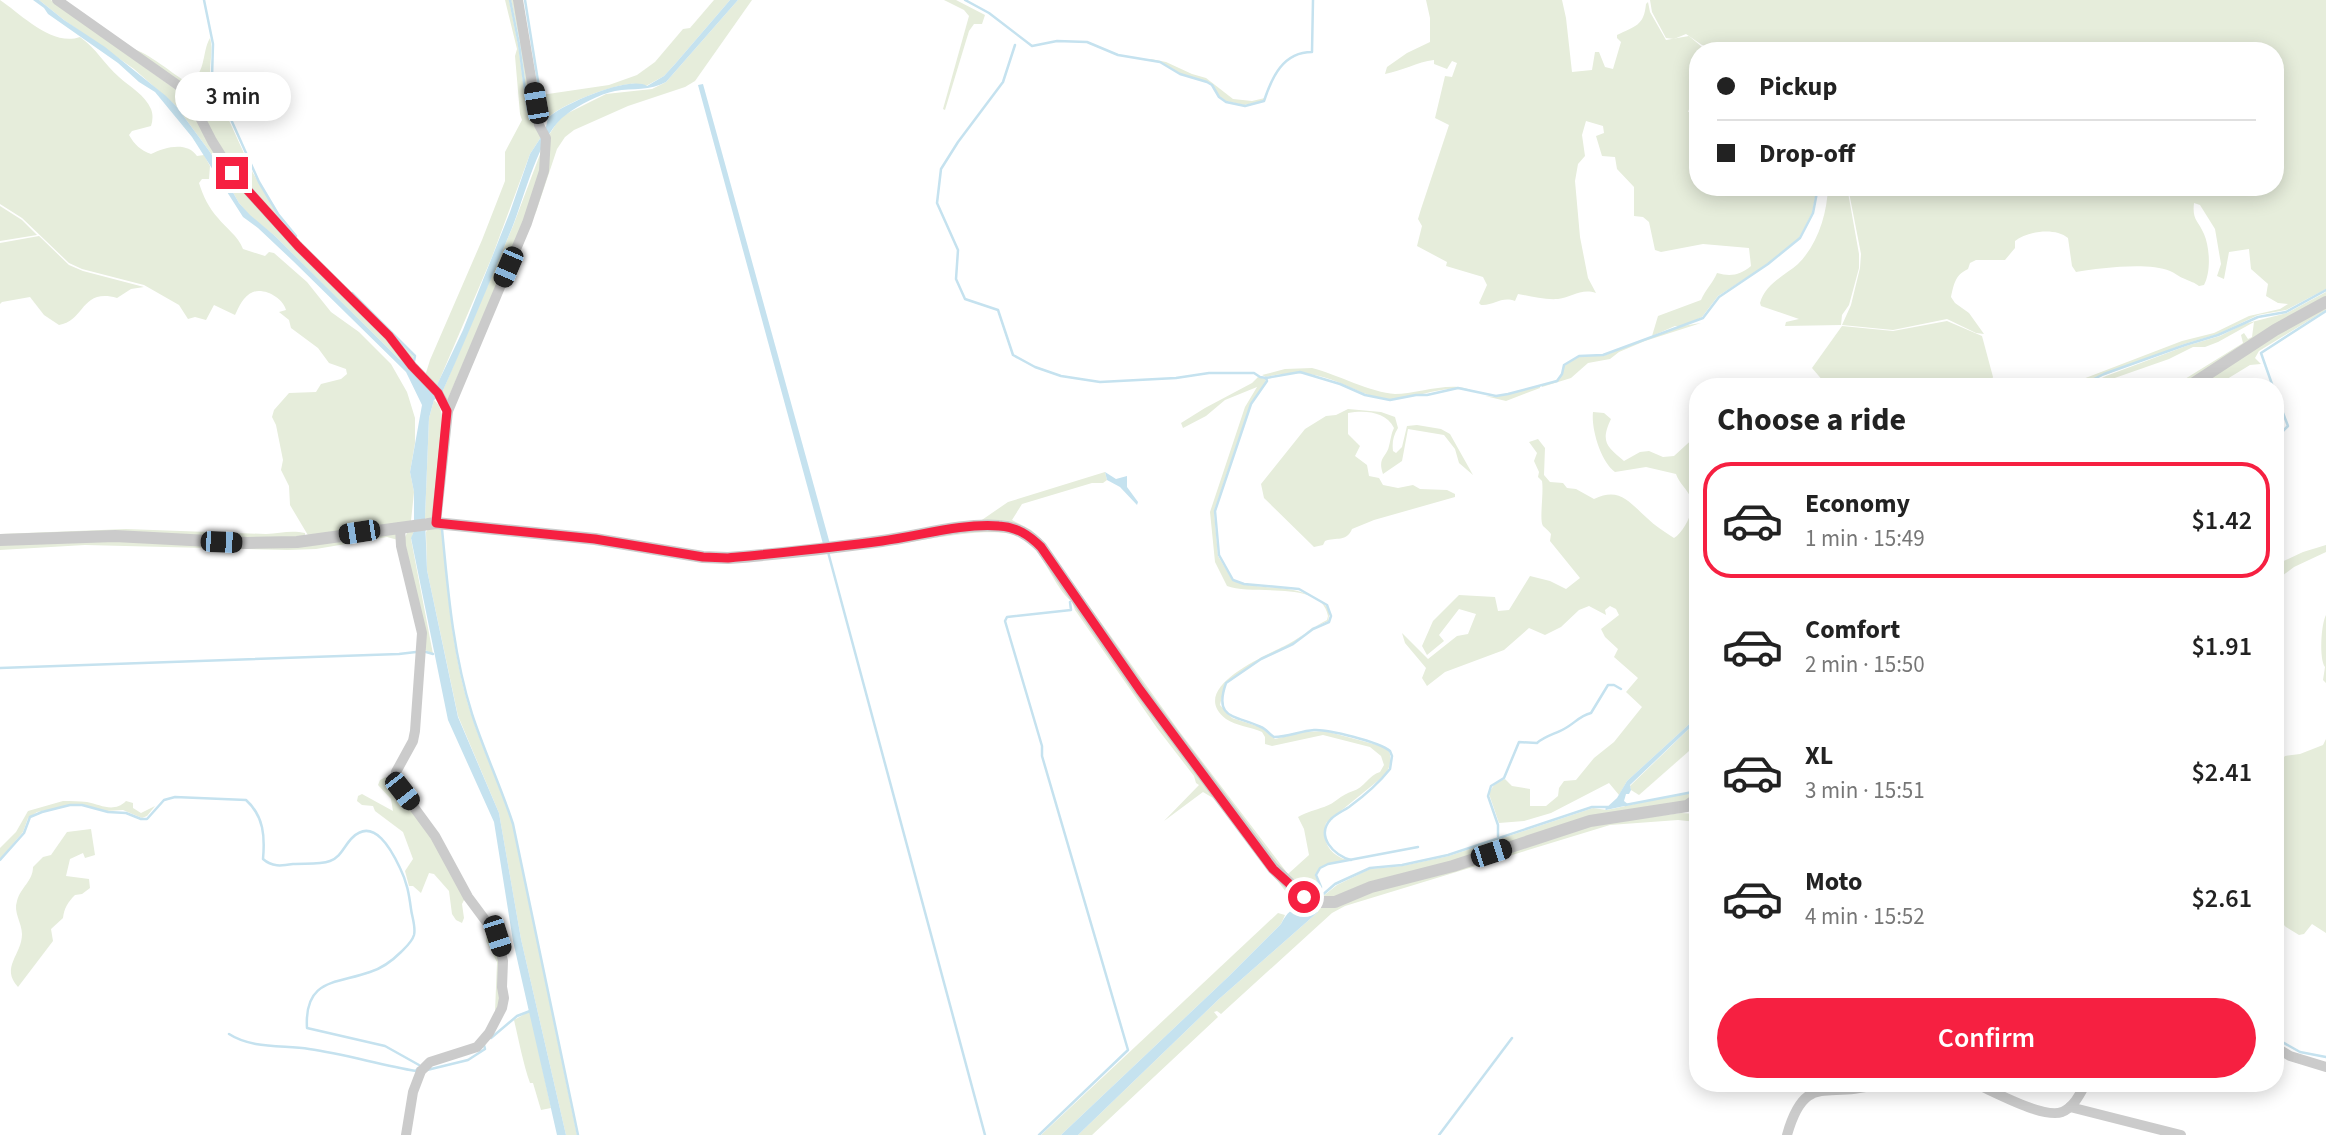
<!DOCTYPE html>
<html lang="en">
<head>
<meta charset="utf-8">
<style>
  :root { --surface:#fff; --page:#f6f6f6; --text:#222; --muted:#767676; --line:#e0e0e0; --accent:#f62041 }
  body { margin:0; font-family:"Source Sans 3",sans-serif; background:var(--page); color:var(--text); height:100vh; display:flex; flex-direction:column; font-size:26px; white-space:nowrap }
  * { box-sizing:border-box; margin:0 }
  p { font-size:23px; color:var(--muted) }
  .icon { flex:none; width:38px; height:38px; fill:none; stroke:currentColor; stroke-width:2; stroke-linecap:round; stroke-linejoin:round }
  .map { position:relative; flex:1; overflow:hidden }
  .panel { position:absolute; left:1689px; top:378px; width:595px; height:714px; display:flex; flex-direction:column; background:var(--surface); border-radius:28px; box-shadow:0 4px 18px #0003 }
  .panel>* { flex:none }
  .hud { position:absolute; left:1689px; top:42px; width:595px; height:154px; border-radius:28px; box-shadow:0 4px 18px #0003; display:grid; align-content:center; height:154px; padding:0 28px; background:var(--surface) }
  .end { position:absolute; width:32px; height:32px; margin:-16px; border:9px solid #f62041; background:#fff; box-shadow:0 0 0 4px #fff }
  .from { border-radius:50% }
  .bubble { position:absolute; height:49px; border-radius:24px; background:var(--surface); box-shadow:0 4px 18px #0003; font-size:23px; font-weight:600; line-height:49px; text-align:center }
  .car { position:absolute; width:21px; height:42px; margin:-21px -10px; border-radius:9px; box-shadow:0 0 5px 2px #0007; background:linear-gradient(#222 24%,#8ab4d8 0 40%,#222 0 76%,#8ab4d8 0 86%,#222 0) }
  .hud b { display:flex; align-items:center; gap:24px; height:66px; font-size:26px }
  .hud b+b { border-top:2px solid var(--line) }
  .hud i { width:18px; height:18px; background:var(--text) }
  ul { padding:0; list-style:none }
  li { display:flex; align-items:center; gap:21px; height:116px; margin:0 14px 10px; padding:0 14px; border:4px solid transparent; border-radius:28px }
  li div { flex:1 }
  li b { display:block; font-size:26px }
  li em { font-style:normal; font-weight:600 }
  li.selected { border-color:var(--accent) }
  li>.icon { width:63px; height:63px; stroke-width:1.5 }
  h2 { padding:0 28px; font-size:32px; line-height:84px }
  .cta { display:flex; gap:14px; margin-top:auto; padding:14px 28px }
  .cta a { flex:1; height:80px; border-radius:42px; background:var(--accent); color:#fff; font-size:28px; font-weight:600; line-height:80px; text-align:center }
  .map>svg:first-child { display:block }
  .green { fill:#e6eddb }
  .water { fill:#c5e2ef }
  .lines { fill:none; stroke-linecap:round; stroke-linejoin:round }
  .stream { stroke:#c5e2ef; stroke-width:2.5 }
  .minor { stroke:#cbcbcb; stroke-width:10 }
  .tertiary { stroke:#cbcbcb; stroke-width:12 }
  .route { stroke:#f62041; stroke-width:9 }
</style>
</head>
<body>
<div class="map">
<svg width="2326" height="1135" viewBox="0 0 2326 1135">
  <rect width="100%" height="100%" fill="#fff"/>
  <g class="green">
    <path d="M 0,0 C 21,14 52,47 80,37 C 96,48 105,65 119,77 C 130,87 145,95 151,109 C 153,114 153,120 151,126 L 132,131 L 129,135 C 135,145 140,150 151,154 C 165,147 187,141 197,156 L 204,155 L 210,166 L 209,179 L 202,179 L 199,183 C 203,196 209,208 218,218 C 226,228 238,236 243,249 L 265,256 L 269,252 L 274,253 L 307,282 L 331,312 L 359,332 L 391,364 L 407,392 L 415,418 L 415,443 L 410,472 L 414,492 L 411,521 L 309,537 L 290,505 L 289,486 L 281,470 L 283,460 L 276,425 L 272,417 L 274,410 L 289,393 L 316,392 L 321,384 L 341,379 L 347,374 L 346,369 L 329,363 L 318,348 L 291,328 L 289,320 L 279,312 L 286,310 C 283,298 265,288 253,292 C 243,296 239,307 235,315 L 214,305 L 206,320 L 195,317 L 188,319 L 179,305 L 144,285 L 82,269 L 69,263 L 22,218 L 0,204 Z"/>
    <polygon points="39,0 51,0 179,92 186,100 210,143 387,338 406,366 275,236 250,216 239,203 210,152 176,106 134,69 64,20"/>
    <polygon points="505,0 509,0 518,44 527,112 535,125 533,116 529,112 520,43 511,0 516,0 543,134 530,154 492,257 436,388 425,376 430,360 482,240 505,181 505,152 522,120 520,114 515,56 517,49"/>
    <path d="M 714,0 L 730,0 L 675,64 L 664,76 L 646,86 C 641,85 636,83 630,84 C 611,85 560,105 548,118 L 541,95 L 609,85 L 637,75 L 655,62 L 683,29 L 690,28 Z"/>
    <polygon points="738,0 752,0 695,81 685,87 628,106 574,130 565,137 557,149 535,215 547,138 556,124 564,115 606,94 652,89 666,82"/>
    <polygon points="944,0 956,0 985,15 982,24 974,24 969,31 945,110 943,109 969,16 964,10"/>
    <path d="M 1426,0 L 1562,0 L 1566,18 L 1572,72 L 1592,70 L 1595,52 L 1599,52 L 1605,67 L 1613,69 L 1621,42 L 1617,38 L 1617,35 C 1635,26 1644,26 1646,4 L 1648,2 L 1650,12 L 1666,40 L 1689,36 L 1702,47 L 1724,51 L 1698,51 L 1697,88 L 1688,112 L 1692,112 L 1697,107 L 1698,187 L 1817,187 L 1812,213 L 1799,238 L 1768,264 L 1718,296 L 1702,317 L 1682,326 L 1701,323 L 1645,341 L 1619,352 L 1610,359 L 1588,363 L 1571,378 L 1542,387 L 1542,385 C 1555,382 1561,380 1564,366 L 1579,356 L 1603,356 L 1681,326 L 1675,326 L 1652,336 L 1658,316 L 1701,300 C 1705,290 1713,283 1717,273 C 1731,277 1740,275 1751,266 L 1749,248 L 1703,244 L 1661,252 L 1655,250 L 1649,222 L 1643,217 L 1634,216 L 1634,187 L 1617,169 L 1615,157 L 1602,156 L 1596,136 L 1604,133 L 1603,126 L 1586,121 L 1582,135 L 1585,156 L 1578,164 L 1575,181 L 1580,237 L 1588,278 L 1596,293 C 1581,288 1572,297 1558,299 C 1544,300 1531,296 1518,294 L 1515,301 C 1501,296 1494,306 1481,305 L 1479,303 L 1487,285 L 1483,277 L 1446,266 L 1447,262 L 1417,246 L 1422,226 L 1418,219 L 1421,209 L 1449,125 L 1435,118 L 1445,76 L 1452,77 L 1457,63 L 1452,61 L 1447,69 L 1434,64 L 1434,60 C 1417,62 1402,71 1385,74 L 1387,67 L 1407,53 L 1430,42 L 1430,18 Z"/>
    <path d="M 1650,0 L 2326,0 L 2326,289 L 2286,310 L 2258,315 L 2218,334 L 2184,344 L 2077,386 L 2058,387 L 2075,382 L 2182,341 L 2214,333 L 2249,316 L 2280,309 L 2288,304 L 2278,303 L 2266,296 L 2268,284 L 2251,269 L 2249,249 L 2229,252 L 2224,279 L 2217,276 L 2221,264 L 2215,229 L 2200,205 L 2194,203 C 2192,220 2198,220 2204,234 C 2210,248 2211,272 2204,285 L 2199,286 C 2194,282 2191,282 2185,279 C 2179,277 2175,273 2170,271 C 2148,262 2100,268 2076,272 L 2072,266 L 2068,238 C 2055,227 2028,231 2015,241 L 2015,248 L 2005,260 L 1976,260 L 1970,263 L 1968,269 C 1955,275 1954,284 1951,297 L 1955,303 L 1969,313 L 1984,334 L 1976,333 L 1947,319 L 1893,330 L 1842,325 L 1851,305 L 1860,268 L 1861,254 L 1848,187 L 2275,187 L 2275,51 L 1728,51 L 1702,45 L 1686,34 L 1674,39 L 1666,38 L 1652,12 Z"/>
    <path d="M 210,38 C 214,52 208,66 211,81 L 253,173 L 283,223 L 301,245 L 402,343 L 414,357 L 411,363 L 233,173 L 197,103 L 128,48 C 144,49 170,72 185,81 C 207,79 201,53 210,38 Z"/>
    <polygon points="1151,59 1166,62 1192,74 1206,78 1233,99 1252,101 1265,98 1263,101 1244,105 1226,101 1220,97 1209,82 1180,74 1160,62 1143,60"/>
    <polygon points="542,149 542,171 524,222 446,403 441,395 513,226"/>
    <path d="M 1828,187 L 1847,187 L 1859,254 L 1859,268 L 1849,305 L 1842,315 L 1841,325 L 1785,326 L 1786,322 L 1799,319 L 1761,306 L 1760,303 C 1765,284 1784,276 1798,264 C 1818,244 1827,214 1828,187 Z"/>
    <polygon points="0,206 22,220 37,235 0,241"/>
    <path d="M 39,236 L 69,265 L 83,271 L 144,287 L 131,289 L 117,298 C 81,288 85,321 59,325 L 44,315 L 30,297 L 2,302 L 0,304 L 0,243 Z"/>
    <polygon points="2326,292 2326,299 2183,387 2172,387 2243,343 2241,335 2244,333 2248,339 2252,337 2254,322 2218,342 2205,347 2193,347 2169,359 2089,387 2083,387 2106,376 2186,346 2220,336 2244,324 2287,313"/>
    <polygon points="2326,305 2326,310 2259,351 2255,358 2261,364 2250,365 2214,387 2192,387"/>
    <polygon points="1947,321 1982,336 1993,377 1989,387 1824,387 1824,382 1812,368 1842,326 1893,331"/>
    <path d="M 1312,368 C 1336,374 1372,393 1395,394 C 1417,394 1456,379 1474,392 C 1448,381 1417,400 1390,399 C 1377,399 1365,394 1354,389 C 1322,374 1300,369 1266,377 L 1262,375 L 1285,369 Z"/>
    <path d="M 1258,377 L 1265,379 L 1266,382 L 1250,405 L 1214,511 L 1218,556 L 1233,581 C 1269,593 1294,580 1326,606 L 1330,610 L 1328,621 L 1312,628 L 1293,643 L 1260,659 L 1225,683 L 1220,705 L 1232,718 L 1260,727 L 1275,739 L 1304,732 L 1325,731 L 1381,746 L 1389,751 C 1392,760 1390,767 1385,775 L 1326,823 C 1321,840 1329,855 1347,860 C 1334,865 1323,862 1315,875 L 1320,887 L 1318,898 L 1303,890 L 1281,871 L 1031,534 L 976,524 L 1008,502 L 1105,472 L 1107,480 L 1103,483 L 1092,483 L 1022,504 L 1012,520 L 1031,530 L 1041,539 L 1179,731 L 1288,874 L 1309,855 L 1304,829 L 1298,817 C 1307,812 1315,810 1324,807 C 1336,803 1340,795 1353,791 C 1364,788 1369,775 1380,772 L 1384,765 L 1381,756 L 1370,747 L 1323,735 L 1272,746 L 1265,744 L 1265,737 L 1262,732 C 1251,727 1236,726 1226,719 C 1185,687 1271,654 1290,643 C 1303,636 1314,626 1327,620 L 1328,616 C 1322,579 1252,596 1227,586 L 1215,562 L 1210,512 L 1245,407 L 1257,387 L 1225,400 L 1206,416 L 1183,428 L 1181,423 L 1205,408 L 1252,383 Z"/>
    <polygon points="1540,385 1540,388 1506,401 1485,396 1496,397"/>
    <polygon points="434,400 439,405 443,418 434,519 425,518 429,418"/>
    <path d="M 1348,409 L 1381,412 L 1395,417 L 1398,428 C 1393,436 1392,443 1393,451 L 1396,453 L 1402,447 L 1407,426 L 1417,425 L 1441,429 L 1450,434 L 1473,475 L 1459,463 L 1455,449 L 1444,435 L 1408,429 L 1402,461 L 1383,474 C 1377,457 1387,457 1389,446 C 1391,439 1391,434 1394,428 C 1386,411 1364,410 1348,413 L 1348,434 L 1360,446 L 1355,456 L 1367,465 L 1369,476 L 1379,478 L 1383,485 L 1398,488 L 1413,485 L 1420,489 L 1447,490 L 1455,494 L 1455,497 L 1374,520 L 1352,529 C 1347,542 1336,537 1325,541 L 1323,545 L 1314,547 L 1264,498 L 1261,484 L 1305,429 L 1326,416 L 1336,415 Z"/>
    <path d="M 1593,412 L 1604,413 L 1611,419 C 1600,442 1607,447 1624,461 L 1640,452 L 1649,451 L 1663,457 L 1674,456 L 1697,435 L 1697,717 L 1627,781 L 1619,795 L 1609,783 L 1551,813 L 1524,821 L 1499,823 L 1489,794 C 1492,786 1496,782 1505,779 L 1512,786 L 1530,789 L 1530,806 L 1546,806 L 1558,796 L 1559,788 L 1564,781 L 1576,780 L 1594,758 L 1614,742 L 1642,707 L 1626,692 L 1638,678 L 1614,657 L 1618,649 L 1605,637 L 1601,629 L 1619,615 L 1616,609 L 1610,606 L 1605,610 L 1606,615 L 1589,606 L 1579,610 L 1561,627 L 1545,635 L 1529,628 L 1504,650 L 1445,672 L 1427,686 L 1422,678 L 1426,668 L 1405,643 L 1402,633 L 1428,659 L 1457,636 L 1468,634 L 1476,614 L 1459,609 L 1439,635 L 1444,641 L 1427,655 L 1422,646 L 1433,621 L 1459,595 L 1495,597 L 1498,611 L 1509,610 L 1530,576 L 1550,581 L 1566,589 L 1580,578 L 1550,541 L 1551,534 C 1549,531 1546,529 1543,526 C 1539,520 1544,493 1542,481 L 1538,477 L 1539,472 L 1534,461 L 1537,453 L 1529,442 L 1538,439 L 1545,448 L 1544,475 L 1550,482 L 1563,483 L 1567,488 L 1576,489 L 1594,499 C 1620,486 1630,503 1647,518 C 1655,526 1665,532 1674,538 C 1684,532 1696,509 1691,498 C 1687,489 1679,483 1676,474 L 1646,467 L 1615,472 C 1601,462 1591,429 1593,412 Z"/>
    <path d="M 442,526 C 447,590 452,653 471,714 C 483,751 501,788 513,825 L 577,1135 L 566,1135 L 521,939 L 499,813 L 458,716 L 427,570 L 426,532 L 429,528 Z"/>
    <path d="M 126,529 L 266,534 C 280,533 292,530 305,533 L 305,537 L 287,539 L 0,534 Z"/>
    <path d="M 993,529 L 1027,537 L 1276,873 L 1320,908 L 1591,825 L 1681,813 L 1697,814 L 1697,822 L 1678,820 L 1610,825 L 1345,906 L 1332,913 L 1221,1014 L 1217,1011 L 1214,1012 L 1218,1017 L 1092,1135 L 1078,1135 L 1219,999 L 1318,912 L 1304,905 L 1297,906 L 1213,798 L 1203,792 L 1164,821 L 1199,785 L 1196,783 L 1194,776 L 1157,728 L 1075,610 L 1072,602 C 1053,586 1046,556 1026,540 C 1002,521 917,542 886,546 L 887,544 Z"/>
    <polygon points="414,531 411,539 433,654 425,650 426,636 404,539 407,533"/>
    <polygon points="396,534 398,540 387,537 316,549 288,550 85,545 0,550 0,544"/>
    <polygon points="2326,545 2326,552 2294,567 2275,581 2275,565 2303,552"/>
    <path d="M 2326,615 L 2326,683 L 2323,680 L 2325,667 C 2319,659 2321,624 2326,615 Z"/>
    <polygon points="1697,721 1697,744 1639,795 1631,790 1630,786"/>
    <polygon points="2326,739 2326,933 2312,924 2304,934 2299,935 2286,927 2275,916 2275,767 2285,756 2300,754 2323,745"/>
    <path d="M 386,777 C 422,809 442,856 465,898 L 462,904 L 464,918 L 462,923 L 456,920 L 452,914 L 449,891 L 434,874 L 429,873 L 421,893 L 413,886 L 409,886 L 405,871 L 413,859 L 403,832 L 375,811 L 373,806 L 362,805 L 357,801 L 358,796 L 362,794 L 393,811 L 391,799 L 378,785 L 380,780 Z"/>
    <polygon points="1690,792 1697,794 1687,802 1589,818 1335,898 1322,897 1337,885 1370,869 1402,866 1449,856 1593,808 1607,810"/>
    <path d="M 63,801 C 71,801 79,801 87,802 C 101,805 114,813 126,801 L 133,803 L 133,808 L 141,813 L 155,806 L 147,816 L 142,818 L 123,810 L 106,811 L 77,804 L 37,812 L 28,818 L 23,832 L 0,859 L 0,848 L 16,832 L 28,811 Z"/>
    <path d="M 91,829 L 95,855 L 85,858 L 83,853 L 70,859 L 66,876 L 89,879 L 90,888 L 82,894 L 75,895 C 68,902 64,908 63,918 L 51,929 L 53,941 L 18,987 C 0,967 22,955 22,934 C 22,923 13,912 17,901 C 20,888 33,881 33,867 L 43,857 L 51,855 L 67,832 Z"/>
    <polygon points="472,906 493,933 500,957 501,1001 495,1012 497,962 486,941 487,932"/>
    <polygon points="1278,913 1285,915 1281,924 1229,976 1061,1135 1041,1135"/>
    <path d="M 530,1011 L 551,1108 L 541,1110 L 533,1083 L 530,1083 C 523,1063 519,1041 514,1020 Z"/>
  </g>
  <g class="water">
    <path d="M 33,0 L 39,0 L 64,20 L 105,47 L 166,96 L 176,106 L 210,152 L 239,203 L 250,215 L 275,236 L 399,359 L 436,387 L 463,330 L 510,212 L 530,154 L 545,131 L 548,118 C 561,105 629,75 647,86 L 664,76 L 675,64 L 730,0 L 738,0 L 666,82 C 650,91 633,88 615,91 C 600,94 579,105 567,114 C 539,133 525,196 512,228 C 489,284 466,339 441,395 L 434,400 L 429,418 L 425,518 L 427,570 L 458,717 L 499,813 L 521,939 L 566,1135 L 557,1135 L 513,941 L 494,822 L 448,720 L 411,538 L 414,531 L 414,492 L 410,472 L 422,405 L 406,372 L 293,261 L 258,228 L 243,217 L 192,137 L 155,92 L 139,82 L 118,63 L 48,14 L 44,8 Z"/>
    <polygon points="703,84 830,544 823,544 698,85"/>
    <polygon points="1105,472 1116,479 1127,476 1127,487 1138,502 1137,505 1120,487 1107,480"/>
    <polygon points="1697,717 1697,721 1630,785 1631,790 1629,794 1626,794 1624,801 1629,805 1606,810 1605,809 1617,798 1627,781"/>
    <path d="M 1304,905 L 1318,912 L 1219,999 L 1078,1135 L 1061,1135 L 1229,976 L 1281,924 C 1286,914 1293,906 1304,905 Z"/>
  </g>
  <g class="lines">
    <g class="stream">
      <polyline points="204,0 213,44 212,77 259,182 278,214 296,236"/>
      <polyline points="510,0 519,44 528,112"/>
      <polyline points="525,0 541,100 545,117 548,119"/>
      <path d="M 965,0 L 989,13 L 1032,46 L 1057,41 L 1087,42 L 1118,55 L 1160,62 L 1180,74 L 1207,82 L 1212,85 L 1219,97 L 1226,102 L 1245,106 L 1264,101 C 1272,77 1283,52 1312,52 L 1313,0"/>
      <polyline points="1015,45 1003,82 958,142 941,169 937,203 958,250 956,279 965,299 998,310 1013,355 1035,367 1061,376 1100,382 1176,378 1209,373 1254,373 1260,377 1266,378 1300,372 1340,384 1365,395 1390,400 1416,395 1427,395 1458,388 1496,396 1508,394 1557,381 1562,374 1564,365 1579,356 1603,355 1703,318 1719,297 1768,264 1800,238 1813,213 1818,187"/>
      <polyline points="352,293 415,356 414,361"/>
      <path d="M 1266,378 L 1267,381 L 1251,404 L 1215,511 L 1219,555 L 1233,580 L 1244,584 L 1299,589 L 1327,605 L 1331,616 L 1329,622 L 1313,629 L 1293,644 L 1261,659 L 1226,683 C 1213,720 1236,715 1261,727 C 1266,729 1269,734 1274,737 C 1288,737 1300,731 1314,730 C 1328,729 1379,742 1390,751 L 1392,756 L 1390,769 C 1379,783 1364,796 1349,807 C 1343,811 1336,814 1331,819 C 1315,836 1334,856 1351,860"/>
      <polyline points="2078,387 2104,374 2185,345 2218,335 2258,317 2286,312 2326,290"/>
      <polyline points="2273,387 2261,353 2326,311"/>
      <polyline points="2275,392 2288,426 2275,439"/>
      <path d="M 442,529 C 448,591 453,654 472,714 C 484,751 501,787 513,824 L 578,1135"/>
      <polyline points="828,552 985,1135"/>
      <polyline points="426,652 433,654"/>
      <polyline points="0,668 399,654 416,652"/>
      <polyline points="1625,805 1698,791"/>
      <path d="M 1498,836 L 1498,825 L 1488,796 L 1491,786 L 1504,778 L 1519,742 L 1537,743 C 1545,736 1555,734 1564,729 C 1574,724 1579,716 1591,713 L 1608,685 L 1614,685 L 1621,689"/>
      <path d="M 0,860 L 24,833 L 30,817 L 42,812 L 70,805 L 82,805 L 108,812 L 126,813 L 141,819 L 147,819 L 164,800 L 175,797 L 246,800 C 264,816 265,837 263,859 C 272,867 281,866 293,864 C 304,863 319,865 330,861 C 341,857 344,846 352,838 C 374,816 392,851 400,868 C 407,882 409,894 411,909 C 412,917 416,927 414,935 C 412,942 406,947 401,952 C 392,961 383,968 370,972 C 337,984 304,978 307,1028 L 385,1046 L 419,1065"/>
      <polyline points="1320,897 1335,884 1370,868 1402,865 1448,855 1592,807 1608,807"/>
      <polyline points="1320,897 1321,887 1316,875 1320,868 1328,864 1418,847"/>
      <path d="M 229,1034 C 252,1049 284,1045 309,1049 C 345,1054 380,1065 416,1071 L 418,1068"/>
      <polyline points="491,1038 517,1016 530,1011"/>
      <polyline points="2275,1038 2300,1052 2326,1057"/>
      <polyline points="427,1070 468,1060 485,1049 484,1045"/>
      <polyline points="1039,1135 1128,1050 1042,756 1042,746 1005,621 1007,617 1071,610 1070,602"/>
      <polyline points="1439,1135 1512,1038"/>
    </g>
    <g class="minor">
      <polyline points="57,0 179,86 189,96 212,141 232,173 298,246 389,336 412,366 438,393 448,411 436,523"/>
      <polyline points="448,411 527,223 544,171 546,138 539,125 518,0"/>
      <polyline points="400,527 401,546 422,633 415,731 413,741 396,772 396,779 402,791 435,836 468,897 497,936 503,961 502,987 504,998 502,1008 489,1033 477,1047 430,1062 421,1071 413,1092 406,1135"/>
      <polyline points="2275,1047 2290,1056 2326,1067"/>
      <path d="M 1974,1083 C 1993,1091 2043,1119 2062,1112 C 2074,1107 2080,1094 2086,1083"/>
      <polyline points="2070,1107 2181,1135"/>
      <path d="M 1787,1135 C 1806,1068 1830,1102 1877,1083"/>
    </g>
    <g class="tertiary">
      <polyline points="2188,387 2275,330 2326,302"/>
      <path d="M 0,540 L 115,536 L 247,543 L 297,542 L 436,523 L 595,539 L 703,557 L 728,558 C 779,554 831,548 882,541 C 920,536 961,523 999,526 C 1017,527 1029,535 1041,547 L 1140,690 L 1273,868 L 1304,897 L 1316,902 L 1335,902 L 1371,887 L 1453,866 L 1590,821 L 1687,806 L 1698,798"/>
    </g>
  </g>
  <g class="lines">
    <path class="route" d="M 232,173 L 298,246 L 389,336 L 412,366 L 438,393 L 447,411 L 436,523 L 595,539 L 703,557 L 728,558 C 779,553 831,548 882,541 C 920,536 961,523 999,526 C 1017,527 1029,535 1041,547 L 1140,690 L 1273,869 L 1304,897"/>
  </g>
</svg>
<i class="end from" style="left:1304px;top:897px"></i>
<i class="end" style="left:232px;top:173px"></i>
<div class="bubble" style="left:175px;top:72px;width:116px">3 min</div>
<i class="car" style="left:536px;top:103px;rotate:350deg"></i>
<i class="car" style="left:508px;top:267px;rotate:203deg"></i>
<i class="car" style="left:359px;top:532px;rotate:261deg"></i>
<i class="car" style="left:221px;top:542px;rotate:92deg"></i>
<i class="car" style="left:402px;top:791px;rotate:142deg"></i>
<i class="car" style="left:1491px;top:853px;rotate:72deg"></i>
<i class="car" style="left:497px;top:936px;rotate:162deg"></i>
<div class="hud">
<b><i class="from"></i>Pickup</b>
<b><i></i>Drop-off</b>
</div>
<section class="panel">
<h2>Choose a ride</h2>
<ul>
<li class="selected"><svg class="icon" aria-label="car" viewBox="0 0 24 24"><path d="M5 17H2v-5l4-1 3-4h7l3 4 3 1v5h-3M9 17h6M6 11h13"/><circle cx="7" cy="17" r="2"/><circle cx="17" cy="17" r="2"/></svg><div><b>Economy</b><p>1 min · 15:49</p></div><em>$1.42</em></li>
<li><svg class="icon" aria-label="car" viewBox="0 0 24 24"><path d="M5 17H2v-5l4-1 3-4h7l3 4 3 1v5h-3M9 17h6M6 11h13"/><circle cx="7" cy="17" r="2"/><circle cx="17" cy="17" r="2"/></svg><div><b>Comfort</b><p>2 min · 15:50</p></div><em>$1.91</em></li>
<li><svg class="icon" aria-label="car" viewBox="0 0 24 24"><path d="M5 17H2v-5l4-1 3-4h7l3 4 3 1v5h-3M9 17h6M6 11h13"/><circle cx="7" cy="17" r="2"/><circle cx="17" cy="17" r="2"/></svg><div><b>XL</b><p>3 min · 15:51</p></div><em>$2.41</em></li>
<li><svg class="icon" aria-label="car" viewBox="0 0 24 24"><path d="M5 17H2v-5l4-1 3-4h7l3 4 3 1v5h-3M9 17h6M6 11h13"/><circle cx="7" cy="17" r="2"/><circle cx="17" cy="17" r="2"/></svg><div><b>Moto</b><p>4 min · 15:52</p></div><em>$2.61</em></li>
</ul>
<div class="cta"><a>Confirm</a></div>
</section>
</div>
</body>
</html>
